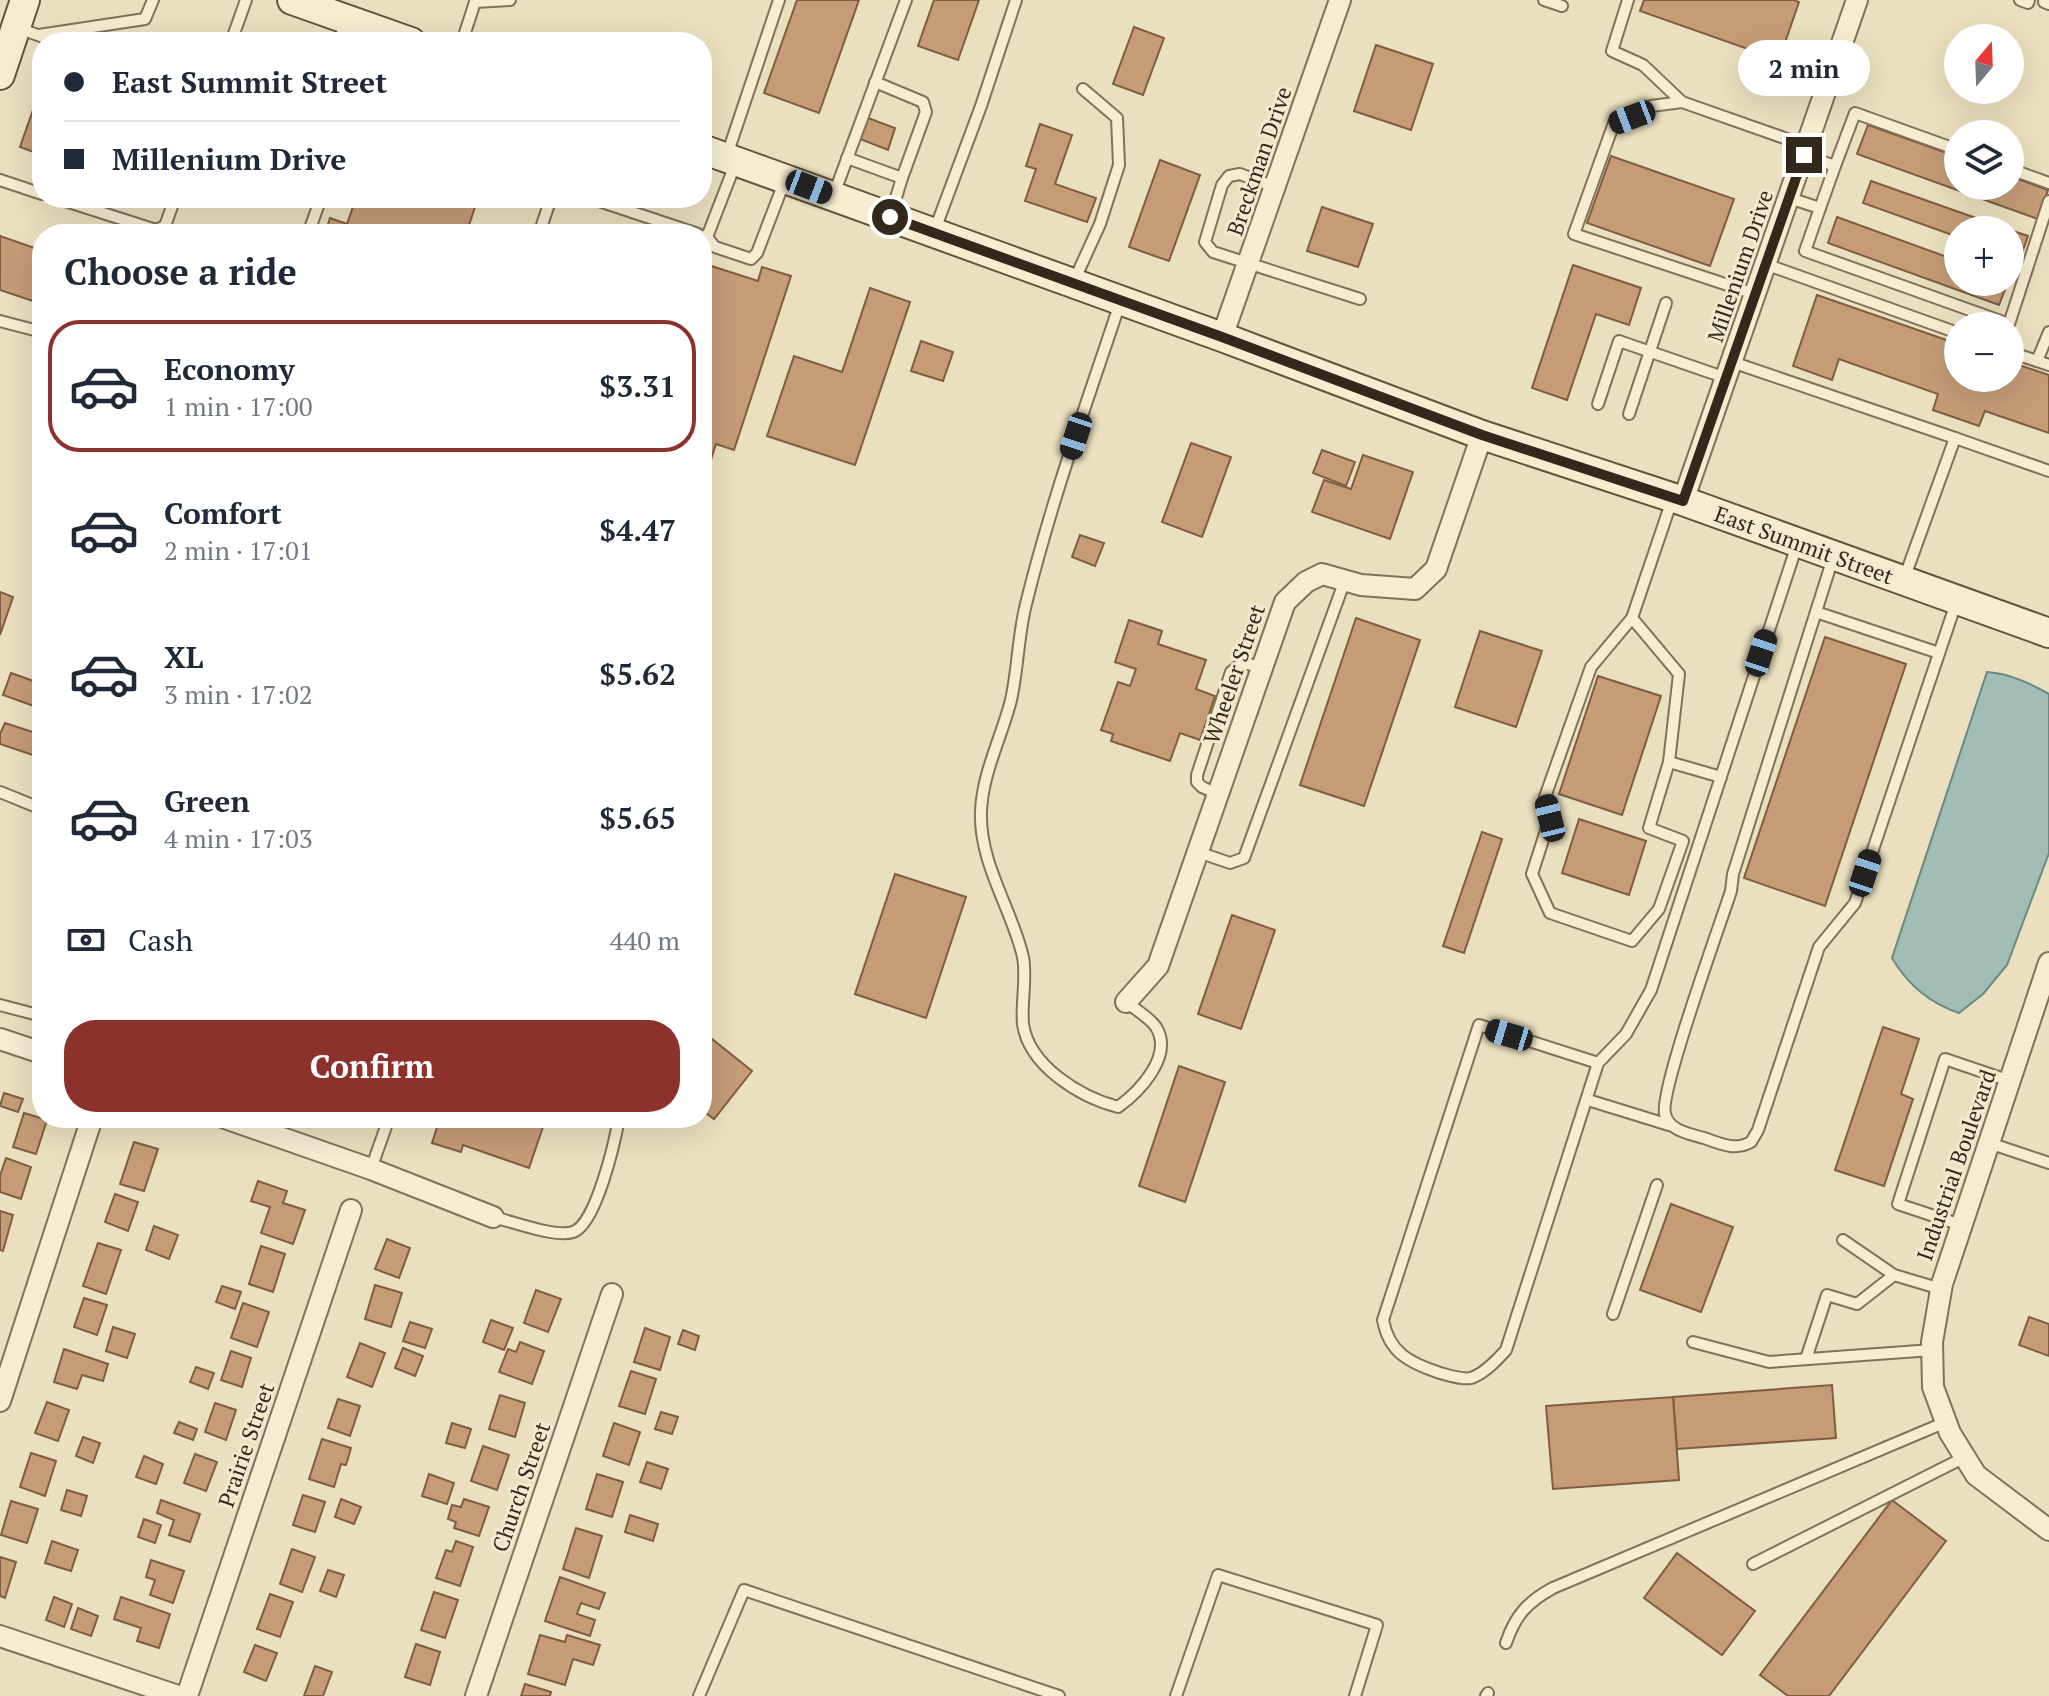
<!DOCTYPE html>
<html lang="en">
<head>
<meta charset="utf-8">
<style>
  :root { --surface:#fff; --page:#f2f2f3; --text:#1f2937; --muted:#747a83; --line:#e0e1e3; --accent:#8d312d }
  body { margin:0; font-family:"PT Serif",serif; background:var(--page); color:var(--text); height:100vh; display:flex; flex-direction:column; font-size:30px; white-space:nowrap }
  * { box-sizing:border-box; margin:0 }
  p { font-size:26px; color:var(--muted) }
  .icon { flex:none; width:44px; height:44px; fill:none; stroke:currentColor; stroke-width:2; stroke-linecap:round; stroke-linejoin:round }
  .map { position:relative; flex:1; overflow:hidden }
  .side { position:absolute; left:32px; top:224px; width:680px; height:904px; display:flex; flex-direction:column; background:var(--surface); border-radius:32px; box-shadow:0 8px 32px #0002 }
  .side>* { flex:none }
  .banner { position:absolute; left:32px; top:32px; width:680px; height:176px; border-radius:32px; box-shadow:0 8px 32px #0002; display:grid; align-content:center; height:176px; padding:0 32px; background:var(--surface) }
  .needle { width:52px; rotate:19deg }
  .buttons { position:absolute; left:1944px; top:24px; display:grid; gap:16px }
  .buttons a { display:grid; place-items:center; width:80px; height:80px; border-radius:50%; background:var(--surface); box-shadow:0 8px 32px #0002; font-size:40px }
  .end { position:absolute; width:36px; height:36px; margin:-18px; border:10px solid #32281c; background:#fff; box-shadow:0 0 0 4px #fff }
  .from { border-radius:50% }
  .bubble { position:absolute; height:56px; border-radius:28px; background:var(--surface); box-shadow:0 8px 32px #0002; font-size:26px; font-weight:600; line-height:56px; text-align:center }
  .car { position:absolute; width:24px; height:48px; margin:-24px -12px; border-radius:10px; box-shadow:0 0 6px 2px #0007; background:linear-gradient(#222 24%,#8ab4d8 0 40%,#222 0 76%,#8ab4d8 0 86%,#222 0) }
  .banner b { display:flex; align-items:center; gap:28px; height:76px; font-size:30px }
  .banner b+b { border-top:2px solid var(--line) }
  .banner i { width:20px; height:20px; background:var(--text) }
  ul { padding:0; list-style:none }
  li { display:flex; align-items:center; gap:24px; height:132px; margin:0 16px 12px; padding:0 16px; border:4px solid transparent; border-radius:32px }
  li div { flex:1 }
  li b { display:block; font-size:30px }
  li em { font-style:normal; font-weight:600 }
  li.on { border-color:var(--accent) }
  li>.icon { width:72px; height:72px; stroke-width:1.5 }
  h2 { padding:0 32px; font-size:36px; line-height:96px }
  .pay { display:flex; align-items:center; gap:20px; height:88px; padding:0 32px; font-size:30px }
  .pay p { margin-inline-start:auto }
  .primary-button { display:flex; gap:16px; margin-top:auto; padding:16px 32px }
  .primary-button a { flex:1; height:92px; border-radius:32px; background:var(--accent); color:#fff; font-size:32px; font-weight:600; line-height:92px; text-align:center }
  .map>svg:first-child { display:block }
  .water { fill:#a2bdb6; stroke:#6a8983; stroke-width:2 }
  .building { fill:#c69c77; stroke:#7f5d40; stroke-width:2 }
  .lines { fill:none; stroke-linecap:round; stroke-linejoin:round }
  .lane-casing { stroke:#827159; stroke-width:14 }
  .street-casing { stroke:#827159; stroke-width:24 }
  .secondary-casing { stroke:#63523c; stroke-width:32 }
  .lane { stroke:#f6edd1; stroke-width:10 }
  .street { stroke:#f6edd1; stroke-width:20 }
  .secondary { stroke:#f6edd1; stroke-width:28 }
  .route { stroke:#32281c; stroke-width:10 }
  .labels { text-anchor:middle; stroke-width:6; stroke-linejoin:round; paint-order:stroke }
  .street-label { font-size:22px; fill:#32281c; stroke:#f2eace }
</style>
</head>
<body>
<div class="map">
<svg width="2049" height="1696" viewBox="0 0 2049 1696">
  <rect width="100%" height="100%" fill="#eae0bf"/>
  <path class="water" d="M 1987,672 C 2011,674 2029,683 2049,694 L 2049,853 L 2007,965 L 1983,994 L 1959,1013 C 1929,1003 1908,985 1892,958 Z"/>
  <g class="building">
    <polygon points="797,0 859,0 819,113 764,93"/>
    <polygon points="934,0 979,0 958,60 918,46"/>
    <polygon points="1644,0 1794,0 1799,2 1779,60 1640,11"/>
    <polygon points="1134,27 1164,38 1143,95 1113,84"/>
    <polygon points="1376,45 1433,64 1411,130 1354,111"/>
    <polygon points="33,110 42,113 42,155 20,147"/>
    <polygon points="868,118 895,128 888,150 860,139"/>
    <polygon points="1040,124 1072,135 1055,184 1096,198 1087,222 1025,201 1036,169 1026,166"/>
    <polygon points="1868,125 1958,157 1958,186 2010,186 2010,176 2048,190 2038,219 1857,154"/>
    <polygon points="1611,156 1734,199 1710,266 1587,223"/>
    <polygon points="1160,160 1200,175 1169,261 1129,247"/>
    <polygon points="1871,181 2010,230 1958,230 1958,237 1863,203"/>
    <polygon points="356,198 478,198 466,234 325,234 330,218 347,224"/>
    <polygon points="1322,207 1373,224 1358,267 1307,251"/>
    <polygon points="1837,217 1958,261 1958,282 2008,282 1999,305 1828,243"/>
    <polygon points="2010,230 2028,236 2020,259 2010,255"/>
    <polygon points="0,236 40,250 42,244 42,304 0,290"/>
    <polygon points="702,263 758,281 762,267 791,276 734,450 716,444 702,487"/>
    <polygon points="1573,265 1641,288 1629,325 1596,314 1567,400 1532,388"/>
    <polygon points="870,288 910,302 855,465 767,436 794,356 842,372"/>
    <polygon points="1817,295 1958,344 1958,378 2010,378 2010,362 2049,375 2049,433 1985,411 1979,426 1933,410 1938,394 1839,359 1832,380 1793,366"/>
    <polygon points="921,341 953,352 943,381 911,371"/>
    <polygon points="1191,443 1231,457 1202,537 1162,522"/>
    <polygon points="1322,450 1355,462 1346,486 1313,473"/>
    <polygon points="1363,455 1413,472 1390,539 1312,512 1324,480 1351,489"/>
    <polygon points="1080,535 1104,543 1095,566 1072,557"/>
    <polygon points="0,592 13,597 0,635"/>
    <polygon points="1356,618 1420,640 1364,806 1300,785"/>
    <polygon points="1129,620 1162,631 1158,644 1206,660 1196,689 1215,696 1200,740 1180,733 1170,761 1111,741 1113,734 1101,730 1118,682 1130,686 1136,669 1115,662"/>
    <polygon points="1480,631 1542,651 1516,727 1455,707"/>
    <polygon points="1825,637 1906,664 1825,906 1744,878"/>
    <polygon points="11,673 42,684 42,709 3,695"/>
    <polygon points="1598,676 1661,696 1622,815 1559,794"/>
    <polygon points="5,723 42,735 42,758 0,744 0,734"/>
    <polygon points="1579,819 1646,841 1629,895 1562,873"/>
    <polygon points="1482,832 1502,839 1464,953 1443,946"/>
    <polygon points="895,874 966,897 926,1018 855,994"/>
    <polygon points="1232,915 1275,930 1241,1029 1198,1014"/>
    <polygon points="1883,1027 1919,1039 1901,1094 1913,1099 1884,1186 1835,1170"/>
    <polygon points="702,1031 752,1071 714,1119 702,1110"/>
    <polygon points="1179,1066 1225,1082 1185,1202 1139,1186"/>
    <polygon points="4,1093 23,1099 18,1112 0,1106"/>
    <polygon points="24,1113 47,1120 36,1154 13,1147"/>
    <polygon points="440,1118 546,1118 529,1168 463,1145 461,1152 432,1143"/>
    <polygon points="134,1142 158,1149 144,1191 120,1184"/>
    <polygon points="6,1158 31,1167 21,1199 0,1192 0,1176"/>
    <polygon points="258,1181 287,1191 283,1203 305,1210 293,1244 261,1233 270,1207 251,1201"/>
    <polygon points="115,1194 138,1202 128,1231 105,1222"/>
    <polygon points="1671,1204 1733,1227 1701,1312 1640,1290"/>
    <polygon points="0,1211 13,1215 3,1251 0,1250"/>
    <polygon points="154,1226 178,1235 169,1259 146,1250"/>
    <polygon points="387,1239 410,1248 399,1278 375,1269"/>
    <polygon points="98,1243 121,1250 106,1294 83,1286"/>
    <polygon points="261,1246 285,1254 273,1292 249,1284"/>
    <polygon points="375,1285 402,1293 391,1327 365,1319"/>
    <polygon points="222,1286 241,1292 235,1309 216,1302"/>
    <polygon points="536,1290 561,1299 548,1332 524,1323"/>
    <polygon points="84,1298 107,1305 97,1335 74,1327"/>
    <polygon points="243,1303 269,1312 257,1347 231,1338"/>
    <polygon points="2029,1317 2049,1324 2049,1356 2019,1345"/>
    <polygon points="491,1320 513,1328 504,1350 483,1342"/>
    <polygon points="410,1322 432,1329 425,1348 403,1341"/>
    <polygon points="113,1327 135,1334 127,1358 106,1351"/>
    <polygon points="645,1328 670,1337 660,1370 634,1362"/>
    <polygon points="683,1330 699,1336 695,1350 678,1344"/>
    <polygon points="520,1342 544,1351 532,1384 499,1372 508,1349 516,1352"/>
    <polygon points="360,1343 385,1353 372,1387 347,1377"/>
    <polygon points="403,1348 423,1356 415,1376 395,1368"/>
    <polygon points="64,1349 108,1364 103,1381 82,1375 77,1389 54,1382"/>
    <polygon points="231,1351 251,1358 242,1387 221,1380"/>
    <polygon points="196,1367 214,1373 208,1389 190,1382"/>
    <polygon points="631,1371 656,1379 645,1414 619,1406"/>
    <polygon points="1832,1385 1836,1438 1677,1449 1673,1397"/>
    <polygon points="500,1395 525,1403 515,1437 489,1429"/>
    <polygon points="1673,1397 1679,1480 1553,1489 1546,1406"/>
    <polygon points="338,1399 360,1406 350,1436 328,1428"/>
    <polygon points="47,1402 69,1410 58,1441 35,1433"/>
    <polygon points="215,1403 236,1410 226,1440 205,1432"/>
    <polygon points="661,1412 678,1417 672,1434 655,1429"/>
    <polygon points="179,1422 197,1429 193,1440 174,1433"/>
    <polygon points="452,1423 471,1429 465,1448 446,1443"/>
    <polygon points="614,1423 640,1432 629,1465 603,1456"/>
    <polygon points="83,1437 100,1443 93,1463 76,1456"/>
    <polygon points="322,1439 351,1448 346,1465 341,1464 334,1487 309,1479"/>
    <polygon points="483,1446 509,1455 497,1490 471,1481"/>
    <polygon points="31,1453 56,1461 45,1496 20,1487"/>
    <polygon points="195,1454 217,1462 206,1491 184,1483"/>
    <polygon points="144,1456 163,1464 156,1484 136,1477"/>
    <polygon points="647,1462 668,1469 661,1489 640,1482"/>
    <polygon points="429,1474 454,1483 447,1504 422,1496"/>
    <polygon points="597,1474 623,1482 612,1517 586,1509"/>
    <polygon points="67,1490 87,1496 81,1516 61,1510"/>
    <polygon points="303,1495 325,1502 315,1532 293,1525"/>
    <polygon points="341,1499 361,1507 354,1524 335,1517"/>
    <polygon points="464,1499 489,1507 479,1536 454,1528 456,1522 448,1519 452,1505 461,1507"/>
    <polygon points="161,1500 200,1514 190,1542 169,1535 174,1520 157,1513"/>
    <polygon points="1892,1500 1946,1541 1829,1696 1788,1696 1760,1675"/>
    <polygon points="11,1501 38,1509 27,1543 1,1535"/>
    <polygon points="630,1515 658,1524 653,1541 625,1532"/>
    <polygon points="144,1519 161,1525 155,1543 138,1537"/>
    <polygon points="576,1528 602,1536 589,1578 563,1569"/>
    <polygon points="52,1541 78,1550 71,1571 45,1563"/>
    <polygon points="456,1541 473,1547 460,1586 436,1578 446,1550 452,1552"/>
    <polygon points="292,1549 315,1557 302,1592 280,1584"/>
    <polygon points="1677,1553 1755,1611 1722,1655 1644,1598"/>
    <polygon points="0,1557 16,1562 5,1598 0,1596"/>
    <polygon points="151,1560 184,1571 173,1603 150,1595 155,1580 146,1577"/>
    <polygon points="328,1570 344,1575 336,1597 320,1591"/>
    <polygon points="560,1577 605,1593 599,1609 581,1603 577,1614 595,1620 590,1636 545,1621"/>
    <polygon points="434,1592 458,1600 445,1638 421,1630"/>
    <polygon points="270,1594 293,1602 280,1637 257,1629"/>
    <polygon points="54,1597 72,1604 64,1627 46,1620"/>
    <polygon points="121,1597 170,1614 159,1648 137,1641 141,1628 114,1619"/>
    <polygon points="78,1608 98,1616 91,1636 71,1629"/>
    <polygon points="540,1635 565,1642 567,1635 600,1645 593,1665 573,1659 565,1685 528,1674"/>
    <polygon points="416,1644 440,1652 430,1685 405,1677"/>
    <polygon points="255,1645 277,1653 266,1681 244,1672"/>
    <polygon points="315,1666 332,1672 323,1696 304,1696"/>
    <polygon points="525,1684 551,1692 550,1696 521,1696"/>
  </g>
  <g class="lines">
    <g class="lane-casing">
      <g id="lane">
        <polyline points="1544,0 1562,6"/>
        <polyline points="1628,0 1612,51 1643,65 1682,102 1807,146"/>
        <polyline points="2020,0 2028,3 2029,0"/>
        <polyline points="2045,0 2044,2 2049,4"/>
        <polyline points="18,28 57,42"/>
        <polyline points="39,35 145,19 153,0"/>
        <polyline points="231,42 246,0"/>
        <polyline points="339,42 346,21"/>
        <polyline points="462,42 475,2 510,0"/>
        <polyline points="1682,102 1651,106 1614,123 1574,234 1755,294"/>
        <polyline points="727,155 779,0"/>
        <polyline points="1804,155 1835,166 1855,113 1958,150"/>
        <polyline points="847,158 902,178 926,112 923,102 875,82"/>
        <polyline points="2010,169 2049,183"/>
        <polyline points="0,180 42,194"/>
        <polyline points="1275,187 1240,174 1229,176 1222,185 1205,242 1213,252 1360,299"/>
        <polyline points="834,194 906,0"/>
        <polyline points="56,198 156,230 165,226 175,198"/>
        <polyline points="590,198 698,234"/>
        <polyline points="1789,198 1820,208 1805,251 2009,324 2049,201"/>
        <polyline points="1820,208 1835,166"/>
        <polyline points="891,214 902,178"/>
        <polyline points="934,232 981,106 1016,0"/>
        <polyline points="308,234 321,198"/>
        <polyline points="539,234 551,198"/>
        <polyline points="704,236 707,237 736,162"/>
        <polyline points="702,243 707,237 715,247 751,259 757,253 785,180"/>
        <polyline points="1765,264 1958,333"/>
        <polyline points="1074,281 1100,224 1119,165 1117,118 1083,89"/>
        <path d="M 1120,303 C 1087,402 1051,502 1026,604 C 1018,635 1018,669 1011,700 C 1002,736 982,774 981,812 C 979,863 1012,909 1023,957 C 1027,979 1021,1002 1023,1024 C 1029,1066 1080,1097 1118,1107 C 1139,1092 1174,1056 1156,1027 C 1150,1018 1135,1009 1126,1002"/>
        <polyline points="0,321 42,332"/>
        <polyline points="2010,352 2049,365"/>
        <polyline points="2037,361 2049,332"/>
        <polyline points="1732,362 1955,438"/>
        <polyline points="1598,404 1619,341 1726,378"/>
        <polyline points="1629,414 1666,303"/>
        <path d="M 1833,558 L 1733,874 L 1731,891 C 1720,925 1659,1092 1665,1114 C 1669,1131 1690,1134 1704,1138 C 1721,1144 1735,1151 1751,1142 L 1758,1130 L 1819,947 L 1855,903 L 1957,600"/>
        <polyline points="1904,579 1955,438 2049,471"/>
        <polyline points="1816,612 1939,653"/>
        <polyline points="1632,618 1591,667 1545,797 1550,818 1532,874 1550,913 1632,941 1659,909 1683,841 1649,828 1669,762 1679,674 1632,618 1672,500"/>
        <polyline points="1669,762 1721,777"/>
        <polyline points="0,792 42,809"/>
        <polyline points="1218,794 1202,787 1197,782 1197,775 1231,672 1242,663 1263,667"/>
        <polyline points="1198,852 1230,863 1244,858 1345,580"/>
        <polyline points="0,1005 42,1016"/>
        <path d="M 1598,1063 L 1506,1350 C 1497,1360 1484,1374 1471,1378 C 1462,1380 1448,1375 1440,1373 C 1410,1363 1389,1353 1383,1320 L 1479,1025 L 1598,1063 L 1626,1034 L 1651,990 L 1797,545"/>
        <polyline points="1588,1100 1669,1125"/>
        <polyline points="1989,1143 2049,1163"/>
        <polyline points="371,1169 389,1118"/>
        <path d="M 493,1217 C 511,1221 555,1238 573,1232 C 596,1225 615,1141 619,1118"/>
        <polyline points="1961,1225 1898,1204 1945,1059 2010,1081"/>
        <polyline points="1843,1240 1894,1275 1941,1289"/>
        <polyline points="1613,1314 1657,1185"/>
        <polyline points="1693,1342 1769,1362 1932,1350"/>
        <polyline points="1806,1359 1827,1295 1857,1304 1894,1275"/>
        <polyline points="1753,1564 1965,1457"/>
        <path d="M 1506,1643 C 1515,1616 1527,1602 1553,1588 L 1946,1422"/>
        <polyline points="699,1696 744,1590 1059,1696"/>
        <polyline points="1176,1696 1218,1575 1377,1625 1355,1696"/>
        <polyline points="1486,1696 1488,1693"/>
      </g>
    </g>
    <g class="street-casing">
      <g id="street">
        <polyline points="1222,337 1340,0"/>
        <polyline points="1683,501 1857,0"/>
        <polyline points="2049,963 1942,1284 1932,1342 1933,1387 1950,1433 1976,1475 2049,1530"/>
        <polyline points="1126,1002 1158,966 1285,602 1306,582 1322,574 1361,585 1415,589 1436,569 1482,435"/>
        <polyline points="0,1039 42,1053"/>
        <polyline points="225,1118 371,1169 493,1217"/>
        <polyline points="0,1401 91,1121"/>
        <polyline points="0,1636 178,1696"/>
        <polyline points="187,1696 351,1210"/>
        <polyline points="476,1696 612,1294"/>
      </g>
    </g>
    <g class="secondary-casing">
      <g id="secondary">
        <polyline points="292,0 411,42"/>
        <polyline points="0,75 25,0"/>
        <polyline points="702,149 1222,337 1482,435 1683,501 2049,633"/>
      </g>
    </g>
    <use href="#lane" class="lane"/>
    <use href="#street" class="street"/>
    <use href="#secondary" class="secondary"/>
  </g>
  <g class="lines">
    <polyline class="route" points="890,217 1222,337 1482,435 1683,501 1804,155"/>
  </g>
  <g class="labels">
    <g class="street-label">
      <text transform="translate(1259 161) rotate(-71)" y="8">Breckman Drive</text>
      <text transform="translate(1740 266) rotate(-71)" y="8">Millenium Drive</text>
      <text transform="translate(1804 545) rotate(20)" y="8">East Summit Street</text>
      <text transform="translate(1234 674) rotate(-71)" y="8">Wheeler Street</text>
      <text transform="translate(1956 1165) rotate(-71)" y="8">Industrial Boulevard</text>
      <text transform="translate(246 1445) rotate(-71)" y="8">Prairie Street</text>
      <text transform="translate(521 1487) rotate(-71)" y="8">Church Street</text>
    </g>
  </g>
</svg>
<div class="buttons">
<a><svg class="needle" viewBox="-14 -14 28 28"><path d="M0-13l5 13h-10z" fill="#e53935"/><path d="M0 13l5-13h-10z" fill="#747a83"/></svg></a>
<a><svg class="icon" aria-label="layers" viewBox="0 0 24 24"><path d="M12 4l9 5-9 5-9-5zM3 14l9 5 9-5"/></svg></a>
<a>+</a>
<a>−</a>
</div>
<i class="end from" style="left:890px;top:217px"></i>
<i class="end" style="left:1804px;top:155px"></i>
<div class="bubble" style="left:1738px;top:40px;width:132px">2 min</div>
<i class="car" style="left:1632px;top:117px;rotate:249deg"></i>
<i class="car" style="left:809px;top:187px;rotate:111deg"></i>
<i class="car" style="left:1076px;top:436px;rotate:198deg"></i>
<i class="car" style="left:1761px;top:653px;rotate:18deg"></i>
<i class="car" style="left:1550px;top:818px;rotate:346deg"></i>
<i class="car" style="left:1865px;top:873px;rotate:18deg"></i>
<i class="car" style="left:1509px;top:1035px;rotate:287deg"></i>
<div class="banner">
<b><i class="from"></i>East Summit Street</b>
<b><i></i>Millenium Drive</b>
</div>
<section class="side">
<h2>Choose a ride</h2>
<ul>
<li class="on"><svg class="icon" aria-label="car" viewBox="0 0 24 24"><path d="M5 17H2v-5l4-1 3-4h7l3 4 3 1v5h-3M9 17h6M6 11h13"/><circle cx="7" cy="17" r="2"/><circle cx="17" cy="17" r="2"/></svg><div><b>Economy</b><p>1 min · 17:00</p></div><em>$3.31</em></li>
<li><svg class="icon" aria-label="car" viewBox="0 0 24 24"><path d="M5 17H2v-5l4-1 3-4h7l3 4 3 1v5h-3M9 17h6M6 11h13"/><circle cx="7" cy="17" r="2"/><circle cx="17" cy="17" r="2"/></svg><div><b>Comfort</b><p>2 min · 17:01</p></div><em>$4.47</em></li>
<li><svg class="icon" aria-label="car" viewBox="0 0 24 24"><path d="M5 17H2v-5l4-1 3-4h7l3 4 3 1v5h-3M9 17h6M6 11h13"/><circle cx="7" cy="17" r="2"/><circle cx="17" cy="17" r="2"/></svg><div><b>XL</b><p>3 min · 17:02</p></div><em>$5.62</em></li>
<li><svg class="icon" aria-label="car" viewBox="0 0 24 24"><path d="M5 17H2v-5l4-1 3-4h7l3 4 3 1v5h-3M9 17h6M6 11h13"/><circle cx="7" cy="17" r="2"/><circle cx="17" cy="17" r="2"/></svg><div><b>Green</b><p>4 min · 17:03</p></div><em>$5.65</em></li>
</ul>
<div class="pay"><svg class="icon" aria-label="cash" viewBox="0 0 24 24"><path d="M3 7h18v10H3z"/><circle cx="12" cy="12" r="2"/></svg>Cash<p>440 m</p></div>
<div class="primary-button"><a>Confirm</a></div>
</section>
</div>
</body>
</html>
